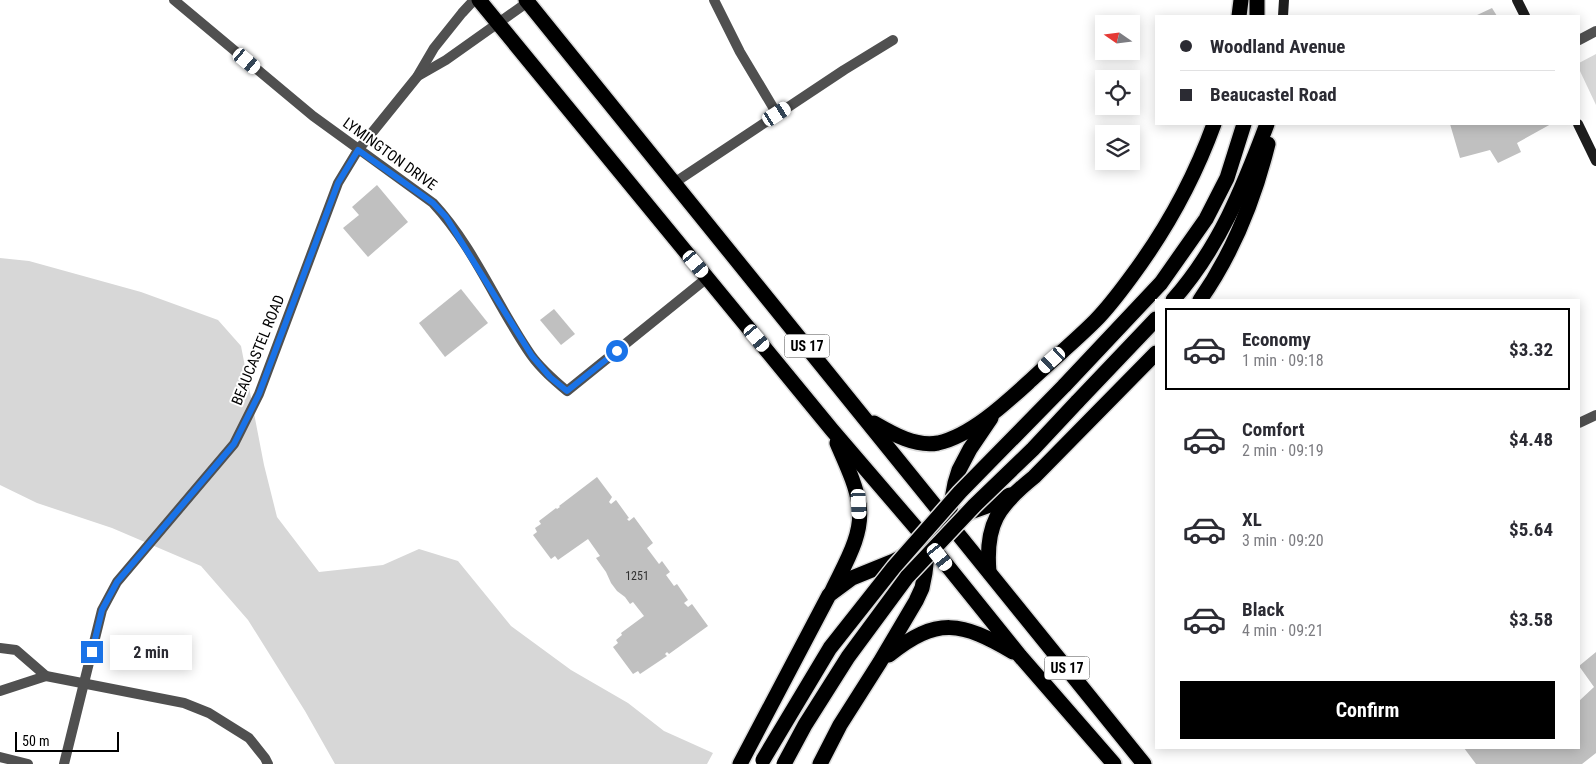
<!DOCTYPE html>
<html lang="en">
<head>
<meta charset="utf-8">
<style>
  :root { --surface:#fff; --page:#f7f7f7; --text:#2b2b33; --muted:#7c7c81; --line:#e1e1e2; --accent:#000 }
  body { margin:0; font-family:"Roboto Condensed",sans-serif; background:var(--page); color:var(--text); height:100vh; display:flex; flex-direction:column; font-size:19px; white-space:nowrap }
  * { box-sizing:border-box; margin:0 }
  p { font-size:16px; color:var(--muted) }
  .icon { flex:none; width:28px; height:28px; fill:none; stroke:currentColor; stroke-width:2; stroke-linecap:round; stroke-linejoin:round }
  .map { position:relative; flex:1; overflow:hidden }
  .details { position:absolute; left:1155px; top:299px; width:425px; height:450px; display:flex; flex-direction:column; background:var(--surface); border-radius:0px; box-shadow:0 2px 12px #0003 }
  .details>* { flex:none }
  .banner { position:absolute; left:1155px; top:15px; width:425px; height:110px; border-radius:0px; box-shadow:0 2px 12px #0003; display:grid; align-content:center; height:110px; padding:0 25px; background:var(--surface) }
  .needle { width:32px; rotate:284deg }
  .tools { position:absolute; left:1095px; top:15px; display:grid; gap:10px }
  .tools a { display:grid; place-items:center; width:45px; height:45px; border-radius:0px; background:var(--surface); box-shadow:0 2px 12px #0003; font-size:25px }
  .scale { position:absolute; left:15px; bottom:12px; width:104px; box-sizing:border-box; padding-left:5px; border:2px solid #000; border-top:0; font-size:14px; line-height:18px; white-space:nowrap; color:#000; -webkit-text-stroke:4px #fff; paint-order:stroke }
  .end { position:absolute; width:22px; height:22px; margin:-11px; border:6px solid #1a73e8; background:#fff; box-shadow:0 0 0 2px #fff }
  .from { border-radius:50% }
  .bubble { position:absolute; height:35px; border-radius:0px; background:var(--surface); box-shadow:0 2px 12px #0003; font-size:16px; font-weight:700; line-height:35px; text-align:center }
  .car { position:absolute; width:15px; height:30px; margin:-15px -8px; border-radius:6px; box-shadow:0 0 4px 1px #0007; background:linear-gradient(#fff 24%,#345 0 40%,#fff 0 76%,#345 0 86%,#fff 0) }
  .banner b { display:flex; align-items:center; gap:18px; height:48px; font-size:19px }
  .banner b+b { border-top:1px solid var(--line) }
  .banner i { width:12px; height:12px; background:var(--text) }
  ul { padding:9px 0 0; list-style:none }
  li { display:flex; align-items:center; gap:15px; height:82px; margin:0 10px 8px; padding:0 15px; border:2px solid transparent; border-radius:0px }
  li div { flex:1 }
  li b { display:block; font-size:19px }
  li em { font-style:normal; font-weight:700 }
  li.active { border-color:var(--accent) }
  li>.icon { width:45px; height:45px; stroke-width:1.5 }
  .button { display:flex; gap:10px; margin-top:auto; padding:10px 25px }
  .button a { flex:1; height:58px; border-radius:0px; background:var(--accent); color:#fff; font-size:20px; font-weight:700; line-height:58px; text-align:center }
  .map>svg:first-child { display:block }
  .green { fill:#d7d7d7 }
  .building { fill:#c0c0c0 }
  .lines { fill:none; stroke-linecap:round; stroke-linejoin:round }
  .highway-casing { stroke:#dbdbdb; stroke-width:18 }
  .street { stroke:#505050; stroke-width:10 }
  .secondary { stroke:#1d1d1d; stroke-width:10 }
  .highway { stroke:#000; stroke-width:15 }
  .highway-bridge-casing { stroke:#dbdbdb; stroke-width:18; stroke-linecap:butt }
  .highway-bridge { stroke:#000; stroke-width:15 }
  .route { stroke:#1a73e8; stroke-width:6 }
  .labels { text-anchor:middle; stroke-width:4; stroke-linejoin:round; paint-order:stroke }
  .number-label { font-size:12px; fill:#303030 }
  .shield { fill:#fff; stroke:#4c4c4c; stroke-width:1 }
  .shield-label { font-size:14px; font-weight:bold; fill:#000 }
  .street-label { font-size:15px; fill:#000; stroke:#fff }
</style>
</head>
<body>
<div class="map">
<svg width="1596" height="764" viewBox="0 0 1596 764">
  <rect width="100%" height="100%" fill="#fff"/>
  <g class="green">
    <polygon points="1596,54 1596,105 1579,69 1579,63"/>
    <polygon points="0,258 29,261 141,292 218,320 241,346 264,465 277,517 319,572 383,565 419,549 458,561 511,626 571,670 628,703 664,731 713,753 707,764 335,764 305,711 248,620 201,566 112,528 37,503 0,485"/>
  </g>
  <g class="building">
    <polygon points="1492,8 1497,16 1475,16"/>
    <polygon points="1450,124 1551,124 1517,143 1521,152 1498,163 1490,150 1460,158"/>
    <polygon points="377,185 408,222 368,257 343,228 359,215 352,207"/>
    <polygon points="461,289 488,323 445,357 419,323"/>
    <polygon points="554,309 575,334 561,345 540,320"/>
    <polygon points="597,477 612,497 609,502 611,504 616,500 629,518 627,519 629,521 634,517 653,543 647,548 659,564 662,561 670,572 666,575 674,586 677,584 688,600 684,603 688,607 692,604 708,626 669,654 667,652 665,654 667,656 640,674 638,671 633,674 613,647 618,643 616,640 622,635 621,633 644,616 633,602 630,604 625,597 617,591 611,583 606,572 596,558 600,556 588,539 558,560 555,556 551,559 533,535 537,532 535,528 541,524 539,521 556,508 557,509 560,507 559,506"/>
    <polygon points="1596,652 1596,753 1582,764 1476,764 1464,748 1579,748 1579,701 1594,687 1579,666"/>
  </g>
  <g class="lines">
    <g class="highway-casing">
      <g id="highway">
        <polyline points="479,0 832,430 929,543 1020,656 1114,764"/>
        <polyline points="526,0 1144,764"/>
        <polyline points="1257,0 1257,16"/>
        <polyline points="1239,16 1241,0"/>
        <path d="M 1173,300 C 1219,248 1243,188 1267,124"/>
        <path d="M 1200,300 C 1233,253 1254,200 1268,144"/>
        <polyline points="1064,386 1161,283 1206,219 1227,178 1244,124"/>
        <polyline points="1077,402 1156,319"/>
        <path d="M 874,423 C 893,434 915,447 938,443 C 971,436 1007,402 1031,380 C 1052,360 1075,341 1095,321 C 1109,307 1120,292 1131,277 C 1166,230 1194,179 1214,124"/>
        <polyline points="965,514 993,504 1010,495"/>
        <path d="M 989,572 C 985,524 998,506 1034,477 L 1156,353"/>
        <path d="M 831,593 C 843,567 864,535 859,505 C 856,484 845,462 837,443"/>
        <path d="M 889,655 C 937,616 962,622 1013,652"/>
        <polyline points="740,764 829,595 852,578 894,561 929,543 948,520 955,483 959,470 970,449 991,418"/>
        <polyline points="820,764 840,725 880,662 916,601 922,588 925,573 928,547"/>
      </g>
    </g>
    <g class="street">
      <path d="M 174,0 L 313,116 L 433,203 C 474,247 497,306 531,355 C 541,369 554,380 567,391 L 707,278"/>
      <polyline points="714,0 740,52 777,114"/>
      <polyline points="1579,40 1596,31"/>
      <polyline points="418,76 446,60 528,2"/>
      <polyline points="674,183 844,70 893,40"/>
      <polyline points="1579,423 1596,415"/>
      <polyline points="0,648 16,650 46,676 184,703 209,713 249,738 265,758 268,764"/>
      <polyline points="0,691 46,676"/>
      <polyline points="0,757 28,764"/>
      <polyline points="64,764 102,610 117,582 234,444 259,394 338,183 358,150 417,77 434,48 462,13 474,0"/>
    </g>
    <g class="secondary">
      <polyline points="1517,0 1525,16"/>
      <polyline points="1283,16 1284,0"/>
      <polyline points="1578,124 1596,161"/>
    </g>
    <use href="#highway" class="highway"/>
    <g class="highway-bridge-casing">
      <g id="highway-bridge">
        <polyline points="763,760 830,648 894,567 960,492 1064,386"/>
        <polyline points="784,764 805,725 848,657 907,577 974,506 1033,449 1077,402"/>
      </g>
    </g>
    <use href="#highway-bridge" class="highway-bridge"/>
  </g>
  <g class="lines">
    <polyline class="route" points="92,652 102,610 117,582 234,444 259,394 338,183 358,150 433,203 446,217 532,356 550,377 567,391 617,351"/>
  </g>
  <g class="labels">
    <g class="number-label">
      <text x="637" y="580">1251</text>
    </g>
    <g class="shield">
      <rect x="784.5" y="334.5" width="45" height="23" rx="4"/>
      <rect x="1044.5" y="656.5" width="45" height="23" rx="4"/>
    </g>
    <g class="shield-label">
      <text x="807" y="351">US 17</text>
      <text x="1067" y="673">US 17</text>
    </g>
    <g class="street-label">
      <text transform="translate(390 154) rotate(36)" y="5">LYMINGTON DRIVE</text>
      <text transform="translate(258 350) rotate(-68)" y="5">BEAUCASTEL ROAD</text>
    </g>
  </g>
</svg>
<div class="tools">
<a><svg class="needle" viewBox="-14 -14 28 28"><path d="M0-13l5 13h-10z" fill="#e53935"/><path d="M0 13l5-13h-10z" fill="#7c7c81"/></svg></a>
<a><svg class="icon" aria-label="locate" viewBox="0 0 24 24"><circle cx="12" cy="12" r="6"/><path d="M12 2v4M12 18v4M2 12h4M18 12h4"/></svg></a>
<a><svg class="icon" aria-label="layers" viewBox="0 0 24 24"><path d="M12 4l9 5-9 5-9-5zM3 14l9 5 9-5"/></svg></a>
</div>
<div class="scale">50 m</div>
<i class="end from" style="left:617px;top:351px"></i>
<i class="end" style="left:92px;top:652px"></i>
<div class="bubble" style="left:110px;top:635px;width:82px">2 min</div>
<i class="car" style="left:247px;top:61px;rotate:130deg"></i>
<i class="car" style="left:777px;top:114px;rotate:57deg"></i>
<i class="car" style="left:696px;top:264px;rotate:140deg"></i>
<i class="car" style="left:757px;top:338px;rotate:140deg"></i>
<i class="car" style="left:1052px;top:360px;rotate:228deg"></i>
<i class="car" style="left:859px;top:504px;rotate:177deg"></i>
<i class="car" style="left:940px;top:557px;rotate:141deg"></i>
<div class="banner">
<b><i class="from"></i>Woodland Avenue</b>
<b><i></i>Beaucastel Road</b>
</div>
<section class="details">
<ul>
<li class="active"><svg class="icon" aria-label="car" viewBox="0 0 24 24"><path d="M5 17H2v-5l4-1 3-4h7l3 4 3 1v5h-3M9 17h6M6 11h13"/><circle cx="7" cy="17" r="2"/><circle cx="17" cy="17" r="2"/></svg><div><b>Economy</b><p>1 min · 09:18</p></div><em>$3.32</em></li>
<li><svg class="icon" aria-label="car" viewBox="0 0 24 24"><path d="M5 17H2v-5l4-1 3-4h7l3 4 3 1v5h-3M9 17h6M6 11h13"/><circle cx="7" cy="17" r="2"/><circle cx="17" cy="17" r="2"/></svg><div><b>Comfort</b><p>2 min · 09:19</p></div><em>$4.48</em></li>
<li><svg class="icon" aria-label="car" viewBox="0 0 24 24"><path d="M5 17H2v-5l4-1 3-4h7l3 4 3 1v5h-3M9 17h6M6 11h13"/><circle cx="7" cy="17" r="2"/><circle cx="17" cy="17" r="2"/></svg><div><b>XL</b><p>3 min · 09:20</p></div><em>$5.64</em></li>
<li><svg class="icon" aria-label="car" viewBox="0 0 24 24"><path d="M5 17H2v-5l4-1 3-4h7l3 4 3 1v5h-3M9 17h6M6 11h13"/><circle cx="7" cy="17" r="2"/><circle cx="17" cy="17" r="2"/></svg><div><b>Black</b><p>4 min · 09:21</p></div><em>$3.58</em></li>
</ul>
<div class="button"><a>Confirm</a></div>
</section>
</div>
</body>
</html>
